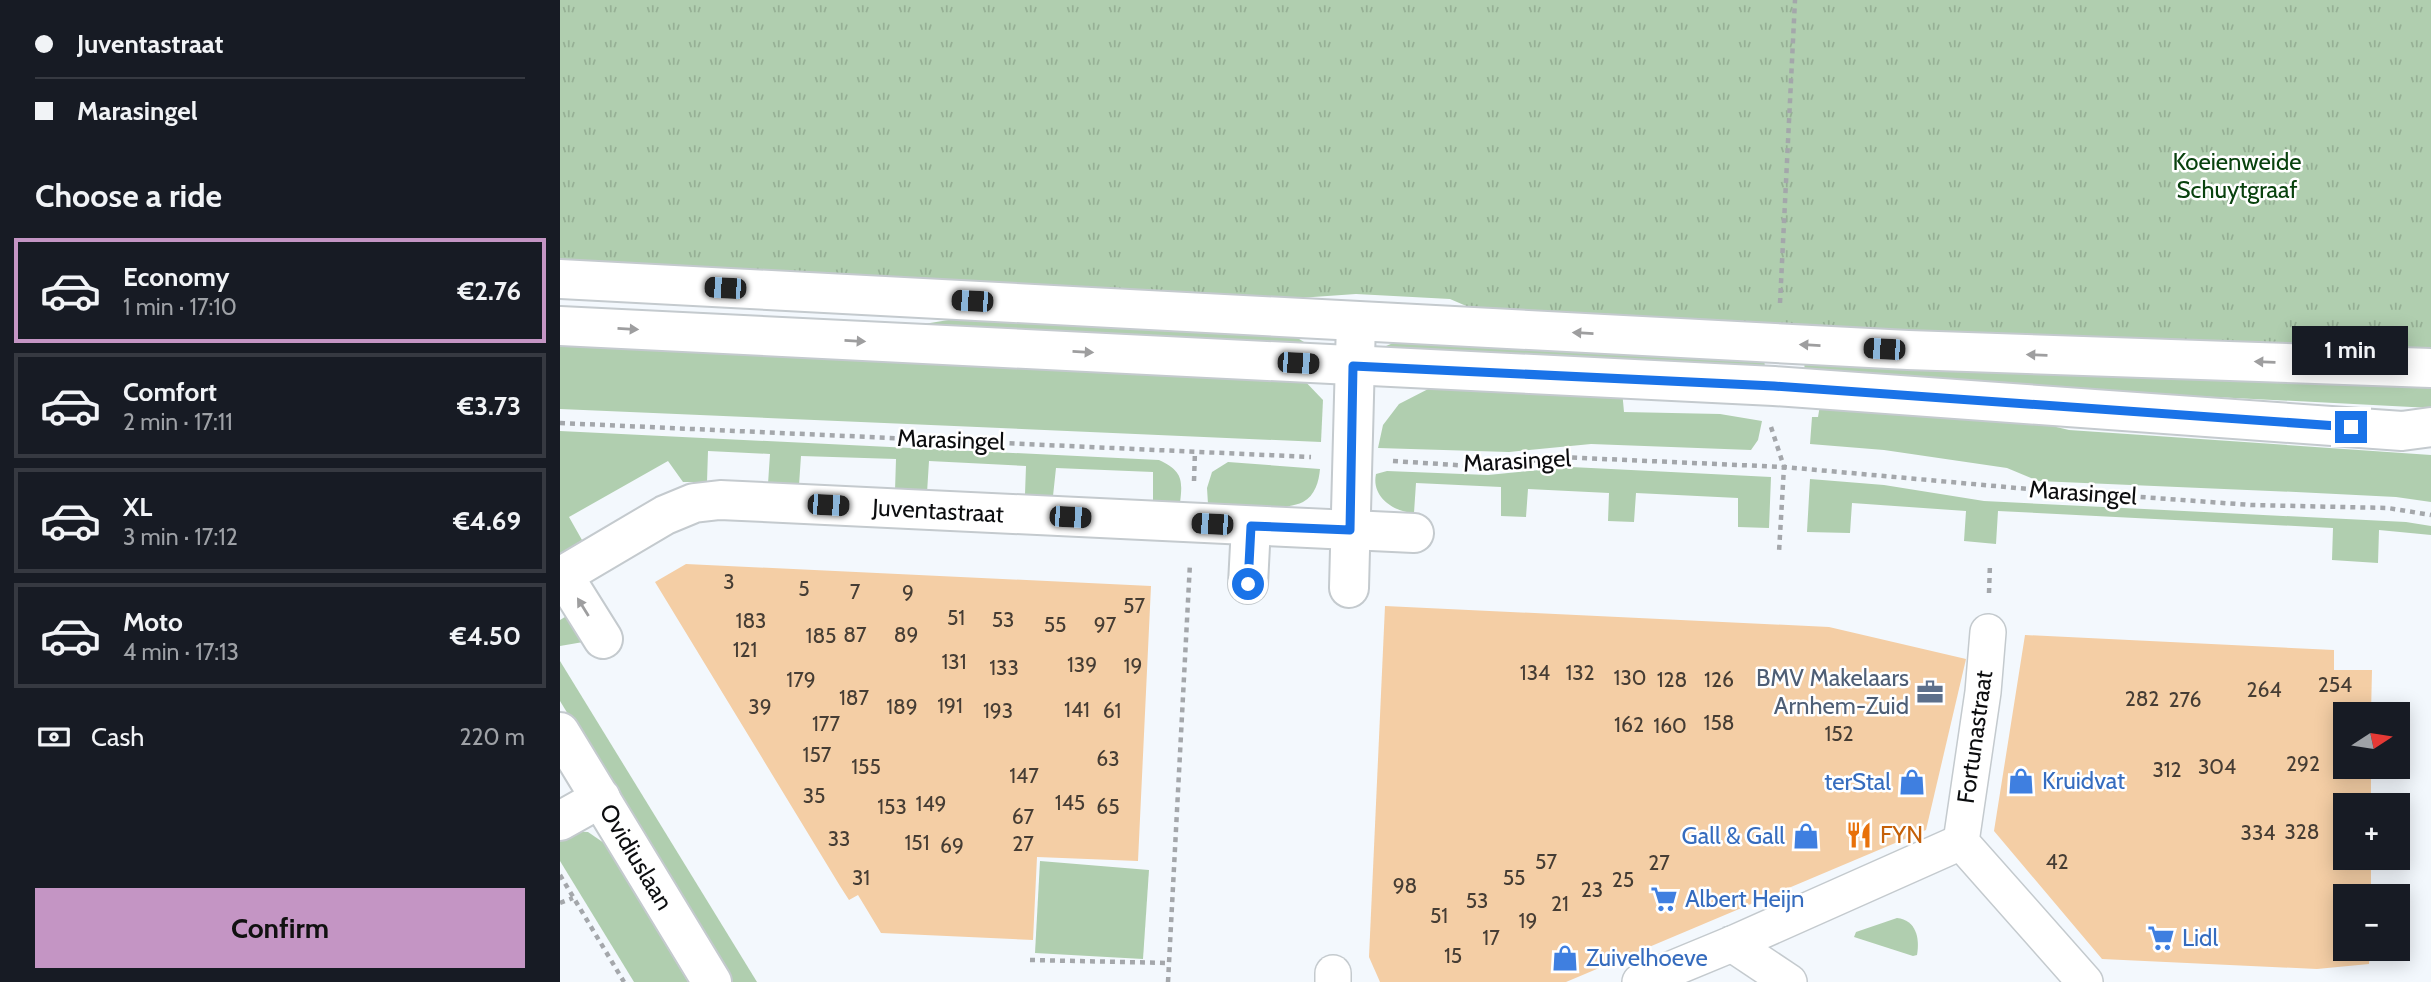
<!DOCTYPE html>
<html lang="en">
<head>
<meta charset="utf-8">
<style>
  :root { --surface:#171b24; --page:#20242c; --text:#f1f3f6; --muted:#9ea1a6; --line:#363941; --accent:#c495c4 }
  body { margin:0; font-family:Cabin,sans-serif; background:var(--page); color:var(--text); height:100vh; display:flex; flex-direction:column; font-size:26px; white-space:nowrap }
  * { box-sizing:border-box; margin:0 }
  p { font-size:23px; color:var(--muted) }
  .icon { flex:none; width:38px; height:38px; fill:none; stroke:currentColor; stroke-width:2; stroke-linecap:round; stroke-linejoin:round }
  .map { position:relative; flex:1; overflow:hidden }
  .details { display:flex; flex-direction:column; background:var(--surface); width:560px }
  .details>* { flex:none }
  .hud { display:grid; align-content:center; height:154px; padding:0 35px; background:var(--surface) }
  .needle { width:46px; rotate:78deg }
  .fabs { position:absolute; left:1773px; top:702px; display:grid; gap:14px }
  .fabs a { display:grid; place-items:center; width:77px; height:77px; border-radius:0px; background:var(--surface); box-shadow:0 4px 18px #0003; font-size:35px }
  .end { position:absolute; width:32px; height:32px; margin:-16px; border:9px solid #1a73e8; background:#fff; box-shadow:0 0 0 4px #fff }
  .from { border-radius:50% }
  .bubble { position:absolute; height:49px; border-radius:0px; background:var(--surface); box-shadow:0 4px 18px #0003; font-size:23px; font-weight:700; line-height:49px; text-align:center }
  .car { position:absolute; width:21px; height:42px; margin:-21px -10px; border-radius:9px; box-shadow:0 0 5px 2px #0007; background:linear-gradient(#222 24%,#8ab4d8 0 40%,#222 0 76%,#8ab4d8 0 86%,#222 0) }
  .hud b { display:flex; align-items:center; gap:24px; height:66px; font-size:26px }
  .hud b+b { border-top:2px solid var(--line) }
  .hud i { width:18px; height:18px; background:var(--text) }
  ul { padding:0; list-style:none }
  li { display:flex; align-items:center; gap:21px; height:105px; margin:0 14px 10px; padding:0 21px; border:4px solid var(--line); border-radius:0px }
  li div { flex:1 }
  li b { display:block; font-size:26px }
  li em { font-style:normal; font-weight:700 }
  li.current { border-color:var(--accent) }
  li>.icon { width:63px; height:63px; stroke-width:1.5 }
  h2 { padding:0 35px; font-size:32px; line-height:84px }
  .pay { display:flex; align-items:center; gap:18px; height:77px; padding:0 35px; font-size:26px }
  .pay p { margin-inline-start:auto }
  .cta { display:flex; gap:14px; margin-top:auto; padding:14px 35px }
  .cta a { flex:1; height:80px; border-radius:0px; background:var(--accent); color:#111; font-size:28px; font-weight:700; line-height:80px; text-align:center }
  main { display:flex; flex:1; min-height:0 }
  .map>svg:first-child { display:block }
  .grass { fill:#b0ceaf }
  .park { fill:url(#park-tufts) }
  .building { fill:#f4cea5 }
  .lines { fill:none; stroke-linecap:round; stroke-linejoin:round }
  .pedestrian-casing { stroke:#c4cace; stroke-width:38 }
  .minor-casing { stroke:#c4cace; stroke-width:42 }
  .tertiary-casing { stroke:#c4cace; stroke-width:42 }
  .path { stroke:#a4a7ab; stroke-width:4.5; stroke-dasharray:5 5; stroke-linecap:butt }
  .pedestrian { stroke:#fff; stroke-width:35 }
  .minor { stroke:#fff; stroke-width:38 }
  .tertiary { stroke:#fff; stroke-width:38 }
  .oneway { fill:#9e9e9f }
  .route { stroke:#1a73e8; stroke-width:9 }
  .labels { text-anchor:middle; stroke-width:5; stroke-linejoin:round; paint-order:stroke }
  .number-label { font-size:21px; fill:#463d34 }
  .park-label { font-size:24px; fill:#09420e; stroke:#fff }
  .street-label { font-size:24px; fill:#0c0d0f; stroke:#fff }
  .service-label { font-size:24px; fill:#4e5e75; stroke:#fff; text-anchor:end }
  .shop-label { font-size:24px; fill:#366cbe; stroke:#fff; text-anchor:start }
  .food-label { font-size:24px; fill:#c56008; stroke:#fff; text-anchor:start }
</style>
</head>
<body>
<main>
<section class="details">
<div class="hud">
<b><i class="from"></i>Juventastraat</b>
<b><i></i>Marasingel</b>
</div>
<h2>Choose a ride</h2>
<ul>
<li class="current"><svg class="icon" aria-label="car" viewBox="0 0 24 24"><path d="M5 17H2v-5l4-1 3-4h7l3 4 3 1v5h-3M9 17h6M6 11h13"/><circle cx="7" cy="17" r="2"/><circle cx="17" cy="17" r="2"/></svg><div><b>Economy</b><p>1 min · 17:10</p></div><em>€2.76</em></li>
<li><svg class="icon" aria-label="car" viewBox="0 0 24 24"><path d="M5 17H2v-5l4-1 3-4h7l3 4 3 1v5h-3M9 17h6M6 11h13"/><circle cx="7" cy="17" r="2"/><circle cx="17" cy="17" r="2"/></svg><div><b>Comfort</b><p>2 min · 17:11</p></div><em>€3.73</em></li>
<li><svg class="icon" aria-label="car" viewBox="0 0 24 24"><path d="M5 17H2v-5l4-1 3-4h7l3 4 3 1v5h-3M9 17h6M6 11h13"/><circle cx="7" cy="17" r="2"/><circle cx="17" cy="17" r="2"/></svg><div><b>XL</b><p>3 min · 17:12</p></div><em>€4.69</em></li>
<li><svg class="icon" aria-label="car" viewBox="0 0 24 24"><path d="M5 17H2v-5l4-1 3-4h7l3 4 3 1v5h-3M9 17h6M6 11h13"/><circle cx="7" cy="17" r="2"/><circle cx="17" cy="17" r="2"/></svg><div><b>Moto</b><p>4 min · 17:13</p></div><em>€4.50</em></li>
</ul>
<div class="pay"><svg class="icon" aria-label="cash" viewBox="0 0 24 24"><path d="M3 7h18v10H3z"/><circle cx="12" cy="12" r="2"/></svg>Cash<p>220 m</p></div>
<div class="cta"><a>Confirm</a></div>
</section>
<div class="map">
<svg width="1871" height="982" viewBox="0 0 1871 982">
  <defs>
    <pattern id="park-tufts" width="24" height="20" patternUnits="userSpaceOnUse" patternTransform="scale(1.75)"><rect width="24" height="20" fill="#b0ceaf"/><path d="M3 7l-1-3M5 7V3M7 7l1-3M15 17l-1-3M17 17v-4M19 17l1-3" fill="none" stroke="#96b095"/></pattern>
  </defs>
  <rect width="100%" height="100%" fill="#f3f8fd"/>
  <g class="grass">
    <polygon points="431,313 718,326 757,350 363,331 364,324"/>
    <polygon points="845,338 1204,353 1205,370 820,357 826,346"/>
    <polygon points="0,342 740,376 763,400 761,442 0,409"/>
    <polygon points="1245,355 1871,384 1871,408 1244,376"/>
    <polygon points="876,385 1062,390 1064,412 1160,414 1202,421 1198,440 1191,450 1031,444 949,452 818,448 823,425 839,404"/>
    <polygon points="1261,399 1458,418 1509,430 1871,455 1871,502 1836,497 1736,492 1478,481 1447,468 1324,450 1250,444 1252,417 1258,417"/>
    <path d="M 0,431 L 599,460 C 622,471 623,479 620,503 L 593,502 L 593,472 L 496,468 L 493,496 L 465,494 L 466,466 L 369,461 L 367,493 L 335,491 L 336,459 L 241,456 L 239,485 L 208,484 L 210,454 L 148,451 L 147,482 L 123,482 L 108,461 L 9,517 L 22,540 L 0,554 Z"/>
    <path d="M 668,462 L 760,469 C 759,481 755,496 743,502 C 720,513 673,505 648,504 L 647,488 L 652,472 Z"/>
    <path d="M 1011,467 L 1211,477 L 1209,528 L 1178,527 L 1178,498 L 1076,493 L 1074,522 L 1048,521 L 1049,493 L 968,489 L 966,517 L 941,516 L 941,487 L 856,483 L 854,513 C 834,512 811,497 816,474 L 827,471 L 928,475 Z"/>
    <polygon points="1250,479 1324,485 1424,501 1846,522 1871,526 1871,535 1819,530 1818,563 1772,560 1773,528 1438,511 1436,544 1404,541 1406,511 1292,503 1290,533 1247,532"/>
    <polygon points="10,614 29,641 0,646 0,620"/>
    <polygon points="0,661 197,982 171,982 0,701"/>
    <polygon points="8,831 28,832 44,843 128,982 74,982 0,861 0,834"/>
    <polygon points="480,861 589,870 583,959 475,953"/>
    <path d="M 1337,918 C 1356,920 1360,938 1357,955 L 1353,956 L 1294,937 L 1296,932 Z"/>
  </g>
  <polygon class="park" points="0,0 1871,0 1871,357 925,314 890,299 796,294 697,301 0,267"/>
  <g class="building">
    <polygon points="126,564 591,586 578,861 477,857 473,940 321,933 298,895 289,900 280,886 95,582"/>
    <polygon points="825,606 1269,627 1406,659 1366,830 1006,982 820,982 809,957"/>
    <polygon points="1465,635 1774,650 1774,670 1812,670 1811,714 1785,714 1785,766 1811,766 1811,805 1785,805 1785,858 1811,858 1811,896 1785,896 1785,948 1810,948 1809,964 1757,969 1542,959 1434,831"/>
  </g>
  <g class="lines">
    <g class="pedestrian-casing">
      <g id="pedestrian">
        <polyline points="1428,632 1423,692 1401,842 1525,982"/>
        <polyline points="1172,944 1229,982"/>
        <polyline points="773,982 773,973"/>
        <polyline points="1080,982 1172,944 1401,842"/>
      </g>
    </g>
    <g class="minor-casing">
      <g id="minor">
        <polyline points="3,575 43,639"/>
        <polyline points="0,577 105,515 134,503 160,500 854,533"/>
        <polyline points="688,584 691,526"/>
        <polyline points="789,588 796,321"/>
        <polyline points="0,732 152,982"/>
        <polyline points="0,821 41,798"/>
      </g>
    </g>
    <g class="tertiary-casing">
      <g id="tertiary">
        <polyline points="0,279 1348,350 1871,368"/>
        <polyline points="0,326 1214,386 1842,431 1871,427"/>
      </g>
    </g>
    <g class="path">
      <polyline points="1220,303 1235,0"/>
      <polyline points="0,423 751,457"/>
      <polyline points="1211,427 1224,467 1219,552"/>
      <polyline points="833,461 927,467 999,457 1224,467 1457,488 1691,505 1828,508 1871,515"/>
      <polyline points="634,481 635,451"/>
      <polyline points="1429,593 1430,563"/>
      <polyline points="0,875 64,982"/>
      <polyline points="0,903 13,898"/>
      <polyline points="470,960 609,963"/>
      <polyline points="608,982 630,563"/>
    </g>
    <use href="#pedestrian" class="pedestrian"/>
    <use href="#minor" class="minor"/>
    <use href="#tertiary" class="tertiary"/>
  </g>
  <defs><path id="oneway-solid" d="M-6-.8H1V-3.2L6.5 0L1 3.2V.8H-6Z" transform="scale(1.75)"/></defs>
  <g class="oneway">
    <use href="#oneway-solid" transform="translate(68 329) rotate(3)"/>
    <use href="#oneway-solid" transform="translate(1023 333) rotate(-177)"/>
    <use href="#oneway-solid" transform="translate(295 341) rotate(3)"/>
    <use href="#oneway-solid" transform="translate(1250 345) rotate(-177)"/>
    <use href="#oneway-solid" transform="translate(523 352) rotate(3)"/>
    <use href="#oneway-solid" transform="translate(1477 355) rotate(-178)"/>
    <use href="#oneway-solid" transform="translate(1705 362) rotate(-178)"/>
    <use href="#oneway-solid" transform="translate(23 607) rotate(-122)"/>
  </g>
  <g class="lines">
    <polyline class="route" points="688,584 691,526 790,530 793,366 1214,386 1791,427"/>
  </g>
  <defs>
    <g id="office-bare" transform="scale(2.1)"><path d="M-6-3h4V-5.5h4V-3h4V5H-6ZM-1-4.5V-3h2v-1.5ZM-6 0V1H6V0Z" fill="#5c6f8a" stroke="#fff" stroke-width="2.5" paint-order="stroke"/></g>
    <g id="shop-bare" transform="scale(2.1)"><path d="M-5-2.5h2.3a2.7 3.5 0 0 1 5.4 0H5L5.5 6h-11ZM-1.5-2.5h3a1.5 2.3 0 0 0-3 0Z" fill="#3f7fe0" stroke="#fff" stroke-width="2.5" paint-order="stroke"/></g>
    <g id="restaurant-bare" transform="scale(2.1)"><path d="M-5-6h1v4h1v-4h1v4h1v-4h1v5L-1.5 .5V6h-2V.5L-5-1ZM5-6V6H3V1.5H1.5Q1.5-4 5-6Z" fill="#e8710a" stroke="#fff" stroke-width="2.5" paint-order="stroke"/></g>
    <g id="supermarket-bare" transform="scale(2.1)"><path d="M-6-5.5h2.5l.6 2H6L4.5 2H-2.5L-4.4-4H-6ZM-1.5 3.2a1.3 1.3 0 1 0 .1 0ZM3 3.2a1.3 1.3 0 1 0 .1 0Z" fill="#3f7fe0" stroke="#fff" stroke-width="2.5" paint-order="stroke"/></g>
  </defs>
  <g fill-rule="evenodd">
    <use href="#office-bare" x="1370" y="692"/>
    <use href="#shop-bare" x="1461" y="781"/>
    <use href="#shop-bare" x="1352" y="782"/>
    <use href="#restaurant-bare" x="1299" y="835"/>
    <use href="#shop-bare" x="1246" y="836"/>
    <use href="#supermarket-bare" x="1104" y="899"/>
    <use href="#supermarket-bare" x="1601" y="938"/>
    <use href="#shop-bare" x="1005" y="958"/>
  </g>
  <g class="labels">
    <g class="number-label">
      <text x="169" y="589">3</text>
      <text x="244" y="596">5</text>
      <text x="295" y="599">7</text>
      <text x="348" y="600">9</text>
      <text x="574" y="613">57</text>
      <text x="396" y="625">51</text>
      <text x="443" y="627">53</text>
      <text x="191" y="628">183</text>
      <text x="495" y="632">55</text>
      <text x="545" y="632">97</text>
      <text x="295" y="642">87</text>
      <text x="346" y="642">89</text>
      <text x="261" y="643">185</text>
      <text x="185" y="657">121</text>
      <text x="394" y="669">131</text>
      <text x="522" y="672">139</text>
      <text x="573" y="673">19</text>
      <text x="444" y="675">133</text>
      <text x="975" y="680">134</text>
      <text x="1020" y="680">132</text>
      <text x="1070" y="685">130</text>
      <text x="241" y="687">179</text>
      <text x="1112" y="687">128</text>
      <text x="1159" y="687">126</text>
      <text x="1775" y="692">254</text>
      <text x="1704" y="697">264</text>
      <text x="294" y="705">187</text>
      <text x="1582" y="706">282</text>
      <text x="1625" y="707">276</text>
      <text x="390" y="713">191</text>
      <text x="200" y="714">39</text>
      <text x="342" y="714">189</text>
      <text x="517" y="717">141</text>
      <text x="438" y="718">193</text>
      <text x="552" y="718">61</text>
      <text x="1159" y="730">158</text>
      <text x="266" y="731">177</text>
      <text x="1069" y="732">162</text>
      <text x="1110" y="733">160</text>
      <text x="1279" y="741">152</text>
      <text x="257" y="762">157</text>
      <text x="548" y="766">63</text>
      <text x="1743" y="771">292</text>
      <text x="306" y="774">155</text>
      <text x="1657" y="774">304</text>
      <text x="1607" y="777">312</text>
      <text x="464" y="783">147</text>
      <text x="254" y="803">35</text>
      <text x="510" y="810">145</text>
      <text x="371" y="811">149</text>
      <text x="332" y="814">153</text>
      <text x="548" y="814">65</text>
      <text x="463" y="824">67</text>
      <text x="1742" y="839">328</text>
      <text x="1698" y="840">334</text>
      <text x="279" y="846">33</text>
      <text x="357" y="850">151</text>
      <text x="463" y="851">27</text>
      <text x="392" y="853">69</text>
      <text x="986" y="869">57</text>
      <text x="1497" y="869">42</text>
      <text x="1099" y="870">27</text>
      <text x="301" y="885">31</text>
      <text x="954" y="885">55</text>
      <text x="1063" y="887">25</text>
      <text x="845" y="893">98</text>
      <text x="1032" y="897">23</text>
      <text x="917" y="908">53</text>
      <text x="1000" y="911">21</text>
      <text x="879" y="923">51</text>
      <text x="968" y="928">19</text>
      <text x="931" y="945">17</text>
      <text x="893" y="963">15</text>
    </g>
    <g class="park-label">
      <text x="1677" y="170">Koeienweide<tspan x="1677" dy="28">Schuytgraaf</tspan></text>
    </g>
    <g class="street-label">
      <text transform="translate(391 440) rotate(2)" y="8">Marasingel</text>
      <text transform="translate(957 461) rotate(-3)" y="8">Marasingel</text>
      <text transform="translate(1523 493) rotate(4)" y="8">Marasingel</text>
      <text transform="translate(378 511) rotate(3)" y="8">Juventastraat</text>
      <text transform="translate(1415 737) rotate(-82)" y="8">Fortunastraat</text>
      <text transform="translate(76 857) rotate(59)" y="8">Ovidiuslaan</text>
    </g>
    <g class="service-label">
      <text x="1349" y="686">BMV Makelaars<tspan x="1349" dy="28">Arnhem-Zuid</tspan></text>
    </g>
    <g class="shop-label">
      <text x="1482" y="789">Kruidvat</text>
      <text x="1331" y="790" text-anchor="end">terStal</text>
      <text x="1225" y="844" text-anchor="end">Gall &amp; Gall</text>
      <text x="1125" y="907">Albert Heijn</text>
      <text x="1622" y="946">Lidl</text>
      <text x="1026" y="966">Zuivelhoeve</text>
    </g>
    <g class="food-label">
      <text x="1320" y="843">FYN</text>
    </g>
  </g>
</svg>
<div class="fabs">
<a><svg class="needle" viewBox="-14 -14 28 28"><path d="M0-13l5 13h-10z" fill="#e53935"/><path d="M0 13l5-13h-10z" fill="#9ea1a6"/></svg></a>
<a>+</a>
<a>−</a>
</div>
<i class="end from" style="left:688px;top:584px"></i>
<i class="end" style="left:1791px;top:427px"></i>
<div class="bubble" style="left:1732px;top:326px;width:116px">1 min</div>
<i class="car" style="left:165px;top:288px;rotate:273deg"></i>
<i class="car" style="left:412px;top:301px;rotate:273deg"></i>
<i class="car" style="left:1324px;top:349px;rotate:273deg"></i>
<i class="car" style="left:738px;top:363px;rotate:93deg"></i>
<i class="car" style="left:268px;top:505px;rotate:93deg"></i>
<i class="car" style="left:510px;top:517px;rotate:93deg"></i>
<i class="car" style="left:652px;top:524px;rotate:273deg"></i>
</div>
</main>
</body>
</html>
